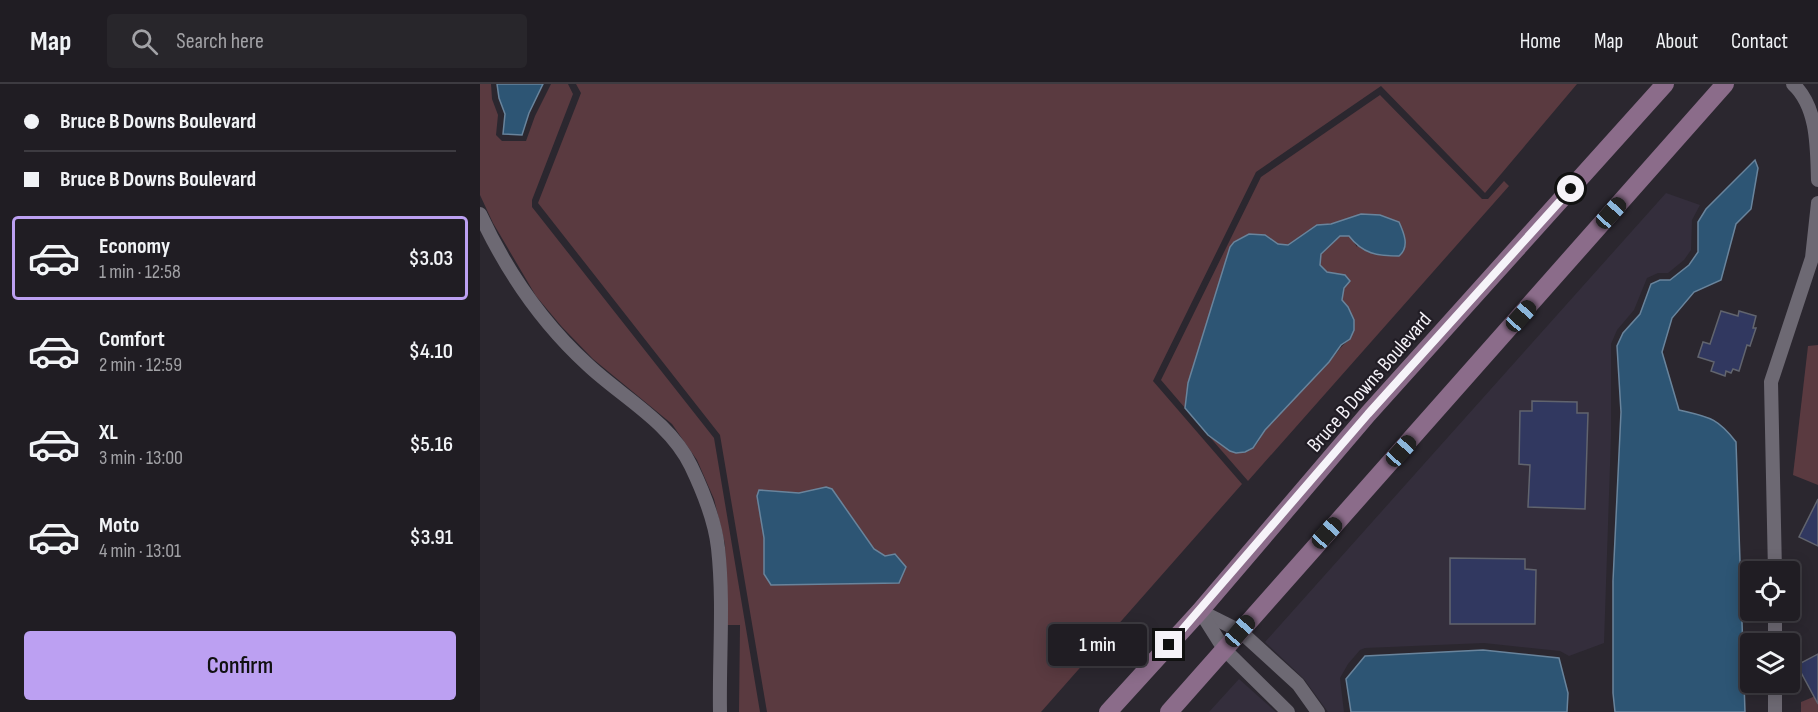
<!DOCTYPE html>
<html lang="en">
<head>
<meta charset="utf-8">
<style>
  :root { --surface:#201d23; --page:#28262b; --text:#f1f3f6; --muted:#a2a2a6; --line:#3d3b41; --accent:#bca0f2 }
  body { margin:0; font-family:"Sofia Sans Condensed",sans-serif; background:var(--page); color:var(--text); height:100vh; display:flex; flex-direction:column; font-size:22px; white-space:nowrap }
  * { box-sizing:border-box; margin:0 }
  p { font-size:20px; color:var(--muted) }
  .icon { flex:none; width:33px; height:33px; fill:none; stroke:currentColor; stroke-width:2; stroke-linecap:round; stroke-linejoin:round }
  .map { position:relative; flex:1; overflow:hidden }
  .details { display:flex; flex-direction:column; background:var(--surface); width:480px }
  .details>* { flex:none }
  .top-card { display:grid; align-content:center; height:132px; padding:0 24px; background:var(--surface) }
  .buttons { position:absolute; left:1260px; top:477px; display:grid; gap:12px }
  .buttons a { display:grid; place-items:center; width:60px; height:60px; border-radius:6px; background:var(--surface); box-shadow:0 3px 15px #0003,0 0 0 2px var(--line); font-size:30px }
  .end { position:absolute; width:27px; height:27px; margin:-14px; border:8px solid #f6f3f9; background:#111; box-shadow:0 0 0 3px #111 }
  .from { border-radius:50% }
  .bubble { position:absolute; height:42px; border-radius:6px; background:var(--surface); box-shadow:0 3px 15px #0003,0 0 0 2px var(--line); font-size:20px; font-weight:600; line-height:42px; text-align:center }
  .car { position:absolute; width:18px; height:36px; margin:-18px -9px; border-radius:8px; box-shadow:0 0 4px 2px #0007; background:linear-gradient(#222 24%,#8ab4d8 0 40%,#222 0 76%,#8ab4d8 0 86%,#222 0) }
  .top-card b { display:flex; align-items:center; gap:21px; height:57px; font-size:22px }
  .top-card b+b { border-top:2px solid var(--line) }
  .top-card i { width:15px; height:15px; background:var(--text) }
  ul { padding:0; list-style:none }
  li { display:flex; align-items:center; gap:18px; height:84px; margin:0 12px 9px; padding:0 12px; border:3px solid transparent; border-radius:6px }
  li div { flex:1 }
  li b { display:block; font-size:22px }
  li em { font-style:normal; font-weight:600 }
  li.current { border-color:var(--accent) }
  li>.icon { width:54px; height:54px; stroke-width:1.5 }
  .button { display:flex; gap:12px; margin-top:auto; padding:12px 24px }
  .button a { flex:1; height:69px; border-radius:6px; background:var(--accent); color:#111; font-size:24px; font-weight:600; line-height:69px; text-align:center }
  header { display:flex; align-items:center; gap:36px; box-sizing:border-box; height:84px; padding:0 30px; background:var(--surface); border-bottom:2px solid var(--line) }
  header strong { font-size:28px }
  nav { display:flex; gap:33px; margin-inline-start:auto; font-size:21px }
  .search { width:420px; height:54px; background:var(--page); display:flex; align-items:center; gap:15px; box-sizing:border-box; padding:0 21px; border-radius:6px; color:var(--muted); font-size:22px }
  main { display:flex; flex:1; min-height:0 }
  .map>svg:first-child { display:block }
  .built { fill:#342e3c }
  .green { fill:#5a3a40 }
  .water { fill:#2d5574; stroke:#69849c; stroke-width:1.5 }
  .building { fill:#313860; stroke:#61646e; stroke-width:1.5 }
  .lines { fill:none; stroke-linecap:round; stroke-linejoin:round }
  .minor { stroke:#6d6973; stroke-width:14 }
  .secondary { stroke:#8b6c8a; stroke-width:18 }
  .route { stroke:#f6f3f9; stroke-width:8 }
  .labels { text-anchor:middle; stroke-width:4.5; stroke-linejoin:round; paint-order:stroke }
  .street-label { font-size:21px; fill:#f6f3f9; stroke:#211d25 }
</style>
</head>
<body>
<header>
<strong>Map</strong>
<div class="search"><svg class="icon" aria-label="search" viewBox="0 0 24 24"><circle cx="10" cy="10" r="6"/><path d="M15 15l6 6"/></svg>Search here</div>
<nav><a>Home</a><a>Map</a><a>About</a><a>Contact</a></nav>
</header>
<main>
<section class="details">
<div class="top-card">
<b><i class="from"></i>Bruce B Downs Boulevard</b>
<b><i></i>Bruce B Downs Boulevard</b>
</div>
<ul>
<li class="current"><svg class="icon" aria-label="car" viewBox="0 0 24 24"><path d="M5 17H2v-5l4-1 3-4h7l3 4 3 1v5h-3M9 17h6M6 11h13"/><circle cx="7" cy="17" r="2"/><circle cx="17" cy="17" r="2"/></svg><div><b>Economy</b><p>1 min · 12:58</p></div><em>$3.03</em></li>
<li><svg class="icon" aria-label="car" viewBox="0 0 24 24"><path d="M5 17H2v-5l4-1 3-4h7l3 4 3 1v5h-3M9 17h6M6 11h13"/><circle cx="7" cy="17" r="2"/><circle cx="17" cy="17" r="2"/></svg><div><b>Comfort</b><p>2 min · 12:59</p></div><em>$4.10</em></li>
<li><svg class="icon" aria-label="car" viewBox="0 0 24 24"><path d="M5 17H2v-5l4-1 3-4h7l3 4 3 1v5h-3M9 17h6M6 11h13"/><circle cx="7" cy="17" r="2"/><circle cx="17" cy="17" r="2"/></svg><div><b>XL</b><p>3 min · 13:00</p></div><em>$5.16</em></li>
<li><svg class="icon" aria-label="car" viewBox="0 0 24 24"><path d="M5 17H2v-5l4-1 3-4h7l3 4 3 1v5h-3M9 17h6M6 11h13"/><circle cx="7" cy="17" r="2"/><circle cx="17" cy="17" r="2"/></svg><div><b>Moto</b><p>4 min · 13:01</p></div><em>$3.91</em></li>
</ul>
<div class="button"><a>Confirm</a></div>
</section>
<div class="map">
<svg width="1338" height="628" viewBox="0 0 1338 628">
  <rect width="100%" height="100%" fill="#2b272f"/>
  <g class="built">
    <polygon points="1186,109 1220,121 1212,136 1211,166 1204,176 1188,189 1178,189 1167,194 1154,226 1137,246 1131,260 1131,352 1124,559 1089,572 1080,567 1004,559 885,564 880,566 868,580 860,594 864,628 848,628 824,595 785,558"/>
    <polygon points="759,595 796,628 729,628"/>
  </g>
  <g class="green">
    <polygon points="0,0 11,0 12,15 18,31 16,51 22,57 46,57 55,32 71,0 88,0 93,10 52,116 52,123 234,354 280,628 259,628 260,541 247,541 245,460 234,415 217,376 192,340 113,275 82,243 56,212 13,139 0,111"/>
    <polygon points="96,0 1097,0 1005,109 901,2 776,88 673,297 762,400 561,628 287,628 240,351 58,119 101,9"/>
    <path d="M 900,11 L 1002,115 L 1008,115 L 1024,97 L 1029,102 L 768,397 L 728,351 C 739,359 751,372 765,368 C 777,365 780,353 787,344 C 805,323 826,303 845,283 C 854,274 859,263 870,255 L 868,223 L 862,216 L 865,191 L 847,188 L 840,181 L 841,170 L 860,152 L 870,152 L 877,163 L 881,130 L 851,140 L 837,141 L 808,161 L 798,160 L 785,151 L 769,150 L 754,158 L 750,163 L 708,299 L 705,324 L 681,296 L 781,93 Z"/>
    <polygon points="1338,261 1338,401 1313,391 1328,262"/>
    <polygon points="1338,611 1338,628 1321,628 1321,618"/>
  </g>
  <g class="water">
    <polygon points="17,0 63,0 49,29 42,51 23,50 25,30 19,14"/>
    <path d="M 1275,76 L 1278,84 L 1271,125 L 1256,140 L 1241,196 L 1214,208 L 1192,234 L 1182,268 L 1199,326 C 1228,333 1237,333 1256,358 L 1265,628 L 1135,628 L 1133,609 L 1133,497 L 1141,328 L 1137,262 L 1143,249 L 1160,230 L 1171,200 L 1180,196 L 1190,196 L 1209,181 L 1218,168 L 1218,138 L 1226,125 Z"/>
    <path d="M 881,130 L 900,131 L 919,138 C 924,149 930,163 919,172 C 897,172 883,170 869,152 L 860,152 L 841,170 L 840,181 L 847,188 L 865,191 L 870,197 L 864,204 L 862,216 L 868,223 L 874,236 L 874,246 L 870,255 L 861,261 L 849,278 L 785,346 L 773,364 L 765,368 L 756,369 L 750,367 L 728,351 L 705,324 L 708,299 L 750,163 L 754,158 L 769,150 L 785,151 L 798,160 L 808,161 L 837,141 L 851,140 Z"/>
    <polygon points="346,403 352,405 394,465 405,472 415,470 426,483 419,499 291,501 284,490 284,454 277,412 279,406 319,409"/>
    <polygon points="1003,566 1079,574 1088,609 1087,628 871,628 866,595 885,572"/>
  </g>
  <g class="building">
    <polygon points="1241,227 1258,232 1259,227 1276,232 1273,244 1276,244 1270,262 1267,261 1259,287 1253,285 1251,289 1246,287 1245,292 1231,287 1234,278 1218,273 1223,258 1230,260"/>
    <polygon points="1052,317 1097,318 1097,329 1108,329 1105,425 1048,423 1050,381 1039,380 1040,327 1052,327"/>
    <polygon points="1338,415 1338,462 1319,453"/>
    <polygon points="970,474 1045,475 1045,485 1056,486 1055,540 970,540"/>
    <polygon points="1338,570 1338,620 1317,581"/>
  </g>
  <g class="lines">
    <g class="minor">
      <path d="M 1313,0 C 1338,23 1337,64 1338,96"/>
      <path d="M 0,130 C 26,186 62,239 108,281 C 142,313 190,338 211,382 C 223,407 235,436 238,464 C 244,518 239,574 240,628"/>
      <polyline points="1295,488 1291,298 1332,174 1338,119"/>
      <polyline points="1295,526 1295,560"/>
      <polyline points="720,527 760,547 818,600 838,628"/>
      <polyline points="720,527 744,565 808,628"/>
      <polyline points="1295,598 1295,628"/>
    </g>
    <g class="secondary">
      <polyline points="628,628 720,527 888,330 1185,0"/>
      <polyline points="689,628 1245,0"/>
    </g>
  </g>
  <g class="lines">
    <polyline class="route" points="689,561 888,330 1091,105"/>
  </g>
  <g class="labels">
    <g class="street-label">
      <text transform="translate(889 298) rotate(-49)" y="7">Bruce B Downs Boulevard</text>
    </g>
  </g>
</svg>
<div class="buttons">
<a><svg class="icon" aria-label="locate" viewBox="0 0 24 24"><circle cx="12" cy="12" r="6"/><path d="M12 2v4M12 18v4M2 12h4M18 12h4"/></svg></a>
<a><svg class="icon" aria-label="layers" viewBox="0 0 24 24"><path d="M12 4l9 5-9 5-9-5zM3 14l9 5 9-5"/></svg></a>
</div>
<i class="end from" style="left:1091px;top:105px"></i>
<i class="end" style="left:689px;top:561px"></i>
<div class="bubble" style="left:568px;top:540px;width:99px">1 min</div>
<i class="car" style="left:1131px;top:129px;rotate:42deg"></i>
<i class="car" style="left:1041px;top:232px;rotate:42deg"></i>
<i class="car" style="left:921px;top:367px;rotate:42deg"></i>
<i class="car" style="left:847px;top:449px;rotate:42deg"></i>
<i class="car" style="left:760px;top:547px;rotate:41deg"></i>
</div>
</main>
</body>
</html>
